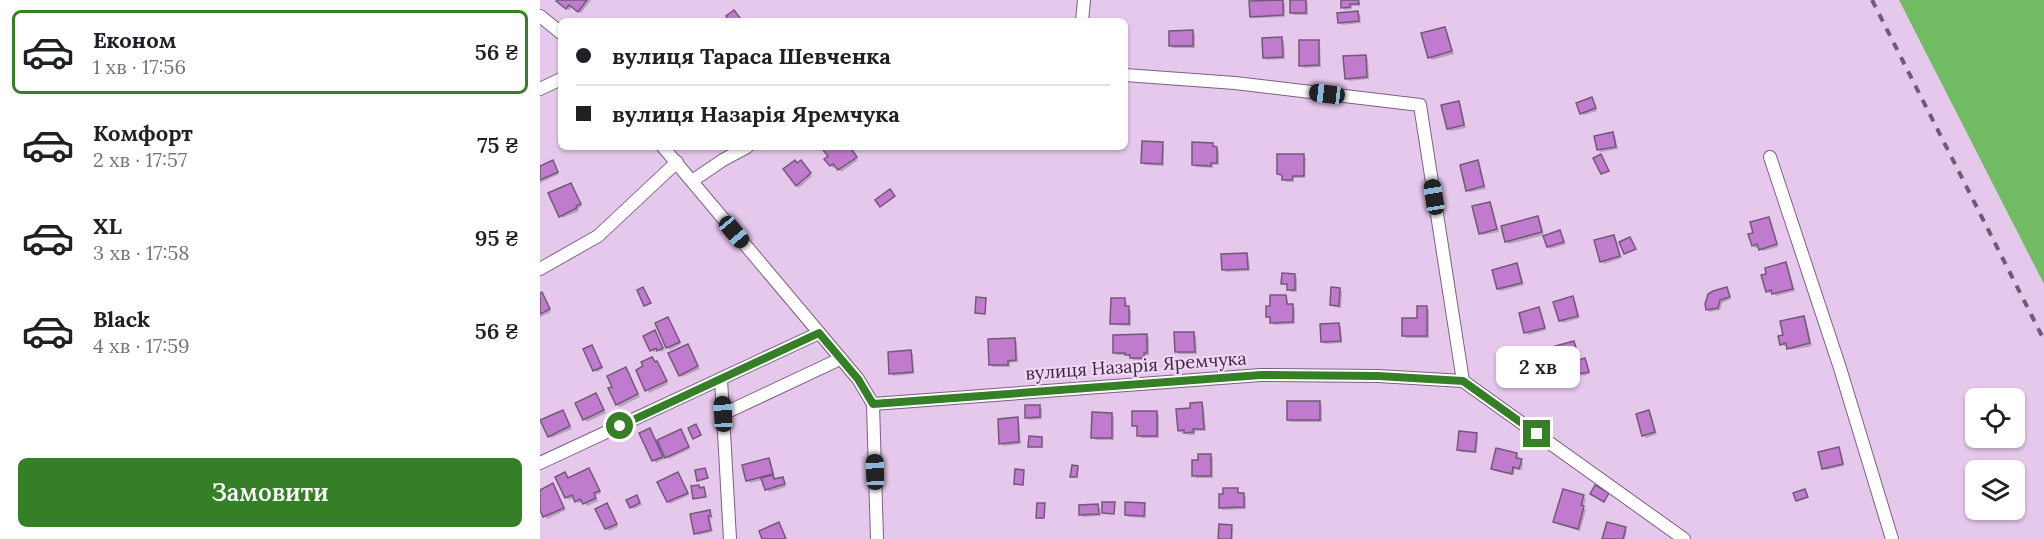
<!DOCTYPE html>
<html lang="uk">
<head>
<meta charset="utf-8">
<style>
  :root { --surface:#fff; --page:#f2f2f2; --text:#202124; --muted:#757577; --line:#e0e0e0; --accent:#357f27 }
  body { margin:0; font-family:Lora,serif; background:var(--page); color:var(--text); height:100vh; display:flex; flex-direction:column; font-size:22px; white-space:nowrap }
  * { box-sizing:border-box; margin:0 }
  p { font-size:20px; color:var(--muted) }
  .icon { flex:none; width:33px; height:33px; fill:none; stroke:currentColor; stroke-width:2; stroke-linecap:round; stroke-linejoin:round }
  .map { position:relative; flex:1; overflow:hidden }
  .sheet { display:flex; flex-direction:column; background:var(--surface); width:540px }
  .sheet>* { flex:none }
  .hud { position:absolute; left:18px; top:18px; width:570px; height:132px; border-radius:9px; box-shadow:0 2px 4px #0004; display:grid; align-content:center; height:132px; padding:0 18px; background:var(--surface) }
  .fabs { position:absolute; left:1425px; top:388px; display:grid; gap:12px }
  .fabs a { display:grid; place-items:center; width:60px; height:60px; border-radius:9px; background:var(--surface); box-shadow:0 2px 4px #0004; font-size:30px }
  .end { position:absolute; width:27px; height:27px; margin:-14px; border:8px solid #357f27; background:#fff; box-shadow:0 0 0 3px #fff }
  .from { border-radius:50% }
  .bubble { position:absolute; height:42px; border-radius:9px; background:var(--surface); box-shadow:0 2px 4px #0004; font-size:20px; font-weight:600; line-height:42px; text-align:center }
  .car { position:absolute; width:18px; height:36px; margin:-18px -9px; border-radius:8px; box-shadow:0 0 4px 2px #0007; background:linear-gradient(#222 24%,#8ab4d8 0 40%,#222 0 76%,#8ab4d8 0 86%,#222 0) }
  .hud b { display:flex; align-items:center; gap:21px; height:57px; font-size:22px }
  .hud b+b { border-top:2px solid var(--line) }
  .hud i { width:15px; height:15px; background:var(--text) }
  ul { padding:10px 0 0; list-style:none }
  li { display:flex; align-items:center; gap:18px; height:84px; margin:0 12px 9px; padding:0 6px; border:3px solid transparent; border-radius:9px }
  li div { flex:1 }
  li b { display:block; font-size:22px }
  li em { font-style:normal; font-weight:600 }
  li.on { border-color:var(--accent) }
  li>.icon { width:54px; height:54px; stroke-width:1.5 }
  .button { display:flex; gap:12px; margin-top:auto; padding:12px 18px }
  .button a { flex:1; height:69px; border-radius:9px; background:var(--accent); color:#fff; font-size:24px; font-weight:600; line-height:69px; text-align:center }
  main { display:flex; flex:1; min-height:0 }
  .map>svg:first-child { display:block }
  .forest { fill:#71bb63 }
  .shadow { fill:#0003 }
  .building { fill:#c07ace; stroke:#735978; stroke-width:1.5 }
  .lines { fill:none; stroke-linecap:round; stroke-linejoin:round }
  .minor-casing { stroke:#7b6180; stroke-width:14 }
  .minor { stroke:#fff; stroke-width:12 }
  .rail { stroke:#6e5d72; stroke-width:4; stroke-dasharray:8 8; stroke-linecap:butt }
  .route { stroke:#357f27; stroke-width:8 }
  .labels { text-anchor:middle; stroke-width:4.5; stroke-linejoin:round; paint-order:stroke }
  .street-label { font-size:18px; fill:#362b39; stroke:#f3d5f8 }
</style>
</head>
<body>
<main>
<section class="sheet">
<ul>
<li class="on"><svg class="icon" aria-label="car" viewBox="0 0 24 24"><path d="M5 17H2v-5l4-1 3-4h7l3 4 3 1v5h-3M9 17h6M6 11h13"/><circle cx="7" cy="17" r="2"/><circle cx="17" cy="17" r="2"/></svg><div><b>Економ</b><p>1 хв · 17:56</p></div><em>56 ₴</em></li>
<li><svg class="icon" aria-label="car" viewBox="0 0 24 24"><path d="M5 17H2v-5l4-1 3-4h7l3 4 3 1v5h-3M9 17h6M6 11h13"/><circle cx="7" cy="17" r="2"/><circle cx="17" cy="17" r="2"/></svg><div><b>Комфорт</b><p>2 хв · 17:57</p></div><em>75 ₴</em></li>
<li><svg class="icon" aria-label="car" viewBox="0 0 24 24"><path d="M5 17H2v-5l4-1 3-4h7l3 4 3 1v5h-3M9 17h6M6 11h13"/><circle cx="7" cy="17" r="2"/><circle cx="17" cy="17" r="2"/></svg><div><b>XL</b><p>3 хв · 17:58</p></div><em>95 ₴</em></li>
<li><svg class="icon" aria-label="car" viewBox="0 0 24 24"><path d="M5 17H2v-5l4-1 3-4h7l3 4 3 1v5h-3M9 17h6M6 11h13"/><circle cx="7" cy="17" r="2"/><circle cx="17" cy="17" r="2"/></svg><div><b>Black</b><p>4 хв · 17:59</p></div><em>56 ₴</em></li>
</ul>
<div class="button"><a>Замовити</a></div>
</section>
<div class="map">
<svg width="1504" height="539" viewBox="0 0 1504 539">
  <rect width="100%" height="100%" fill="#e5c8eb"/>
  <polygon class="forest" points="1359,0 1504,0 1504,284"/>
  <g class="shadow">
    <polygon points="19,0 51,0 41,13 32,7 29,10 21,4"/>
    <polygon points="751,0 765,0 768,3 768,15 754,15 751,13"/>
    <polygon points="802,0 820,0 820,6 812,6 812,9 805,10 802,7"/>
    <polygon points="742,1 745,4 745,17 714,18 711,16"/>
    <polygon points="818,12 820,15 821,23 802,25 800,23"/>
    <polygon points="905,28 907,31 914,54 892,60 890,57"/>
    <polygon points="652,32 655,34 655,48 633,48 631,46"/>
    <polygon points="741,39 744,41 745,59 727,60 724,57"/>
    <polygon points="778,42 780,44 781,67 764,68 761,65"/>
    <polygon points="825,56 828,59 829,79 809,81 806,78"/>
    <polygon points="1052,99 1057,111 1044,115 1041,113"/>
    <polygon points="919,103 921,105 926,128 910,131 908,128"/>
    <polygon points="1072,134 1075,136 1078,149 1061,152 1058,150"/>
    <polygon points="622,143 624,146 624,166 605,165 602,162"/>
    <polygon points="672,144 679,151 679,165 673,165 673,168 656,167 653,165"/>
    <polygon points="290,147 309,147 318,160 301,172 296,166 293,168 286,159 290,156"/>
    <polygon points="763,156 766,158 765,178 754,178 754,182 746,182 744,176 739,174"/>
    <polygon points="938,162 940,165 946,189 930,192 927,190"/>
    <polygon points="15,164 19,174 0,183 0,167"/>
    <polygon points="257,164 263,164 272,176 259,188 245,169"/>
    <polygon points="31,184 42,206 38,209 39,211 22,218 20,216"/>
    <polygon points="950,204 952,206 959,232 942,235 940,233"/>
    <polygon points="997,218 1000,220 1004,235 969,244 967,242 963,227"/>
    <polygon points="1228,219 1231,221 1238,247 1223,251 1220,247 1215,248 1213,245 1215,234"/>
    <polygon points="1020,232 1026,244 1011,249 1008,247"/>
    <polygon points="1073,236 1076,239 1082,258 1064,264 1061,261"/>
    <polygon points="707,255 709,258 710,271 686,272 683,269"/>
    <polygon points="1245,264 1248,267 1255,291 1236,296 1233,292 1229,293 1227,291"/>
    <polygon points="977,265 979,267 984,285 961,291 958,289"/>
    <polygon points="754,275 757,278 757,292 751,292 748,286 743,283"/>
    <polygon points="800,289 802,292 801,308 794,307 791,305"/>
    <polygon points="1186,289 1191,299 1182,303 1180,310 1170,312 1167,310"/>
    <polygon points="0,294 4,296 11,312 0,317"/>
    <polygon points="746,297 748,299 748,306 752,306 755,308 755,324 734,325 728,317"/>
    <polygon points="1033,298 1035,301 1040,318 1023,323 1020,321"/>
    <polygon points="584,300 587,302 587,308 591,310 591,326 574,325 572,323"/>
    <polygon points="886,308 889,310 889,338 866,338 863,335"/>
    <polygon points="998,309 1001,311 1006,330 988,335 986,333 980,314"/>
    <polygon points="1264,318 1266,320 1272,346 1251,350 1248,346 1244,346 1241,344 1245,336"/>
    <polygon points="128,319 141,344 130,350 127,347"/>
    <polygon points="799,325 801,327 802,343 785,344 782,342"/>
    <polygon points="115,332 125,350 121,352 118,350 114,352 111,350"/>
    <polygon points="654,333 656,336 657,354 639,354 636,352"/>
    <polygon points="607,336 609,338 609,355 606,355 606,360 594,360 587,355 577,355 574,352"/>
    <polygon points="474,339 477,342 478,362 470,363 470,367 453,367 451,365"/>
    <polygon points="1034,343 1036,345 1040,361 1044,360 1047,362 1050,374 1043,376 1040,372 1019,378 1016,375"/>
    <polygon points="148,346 160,369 142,377 140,375"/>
    <polygon points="54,349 63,369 57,372 54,370"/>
    <polygon points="370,352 373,354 374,374 353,376 351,373"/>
    <polygon points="117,362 128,384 109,393 98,371"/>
    <polygon points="88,371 100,397 80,407 77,404"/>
    <polygon points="56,395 66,413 47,422 45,419"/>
    <polygon points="779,402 782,405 782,422 751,422 748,420"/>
    <polygon points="661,404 664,406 666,431 655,431 655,435 648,435 646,433 642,433 639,430"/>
    <polygon points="499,406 502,409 502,419 489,420 487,417"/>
    <polygon points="22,411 32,429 11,438 9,436"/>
    <polygon points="1109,412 1111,414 1117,434 1106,438 1103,435"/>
    <polygon points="616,413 619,415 619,438 602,438 599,436 599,427 594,425"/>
    <polygon points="572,414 574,417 574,440 556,440 553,437"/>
    <polygon points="477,419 479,421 481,444 463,446 461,443"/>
    <polygon points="140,431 150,449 129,459 121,452 124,459 116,463 101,433 112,432 116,442"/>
    <polygon points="936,435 938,437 937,453 921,452 918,449"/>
    <polygon points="1298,449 1301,451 1304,466 1286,470 1284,468"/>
    <polygon points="977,454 979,457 979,460 983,463 982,470 975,469 974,475 955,471 953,469"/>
    <polygon points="671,455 673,458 673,478 656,478 654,476"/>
    <polygon points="228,459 231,462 236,481 242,479 246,487 229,492 223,480 210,483 208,481 204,466"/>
    <polygon points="49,470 61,493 55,496 58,501 47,506 43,501 38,503 34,497 29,500 26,497 25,474 29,479"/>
    <polygon points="138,474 149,495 130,504 128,501"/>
    <polygon points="13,485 26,510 7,519 0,507 0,491"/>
    <polygon points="697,489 700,494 706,497 706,509 683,510 680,507"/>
    <polygon points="1043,496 1046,499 1043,508 1046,510 1040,531 1017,524 1015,521"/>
    <polygon points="96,497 102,505 94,509 91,507"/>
    <polygon points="604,504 606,507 606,518 589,517 586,515"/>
    <polygon points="67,505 78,527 69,531 66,528"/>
    <polygon points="558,506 560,508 561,516 543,517 541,515"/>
    <polygon points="170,512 173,518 170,519 173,532 158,535 155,533"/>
    <polygon points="691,526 693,529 693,539 680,539"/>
    <polygon points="1085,529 1087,531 1085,539 1064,539"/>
  </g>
  <g class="building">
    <polygon points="17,0 47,0 38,12 29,5 26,9 16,1"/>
    <polygon points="743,0 743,15 710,17 709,1"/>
    <rect x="750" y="0" width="16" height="13"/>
    <polygon points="801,0 818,0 819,4 810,4 810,7 801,8"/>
    <polygon points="194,10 200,18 198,21 189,21 186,16"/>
    <polygon points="818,11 819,21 798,23 797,13"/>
    <polygon points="905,27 912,51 888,58 881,33"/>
    <polygon points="653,30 653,46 629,46 629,31"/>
    <polygon points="742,37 743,57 723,58 722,38"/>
    <polygon points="759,40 779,40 779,65 759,66"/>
    <polygon points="826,55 827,77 805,79 803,56"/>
    <polygon points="1052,97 1056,108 1040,114 1036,103"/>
    <polygon points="919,101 924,125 907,129 901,105"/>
    <polygon points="1073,132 1076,147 1057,150 1054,136"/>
    <polygon points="602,141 623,142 622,164 601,163"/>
    <polygon points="652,142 673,143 673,146 677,147 677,163 671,163 671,166 652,165"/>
    <polygon points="288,147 310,147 317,157 298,170 293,164 290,166 284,159 288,156 283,150"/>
    <polygon points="737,154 764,154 764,176 753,176 752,180 742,180 742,175 737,174"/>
    <polygon points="1061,154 1069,171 1061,174 1053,158"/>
    <polygon points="13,160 18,172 0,180 0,166"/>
    <polygon points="255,160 257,163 261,160 271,173 256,186 243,169"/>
    <polygon points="938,160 944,186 926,191 920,165"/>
    <polygon points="31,183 41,204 36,206 37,208 19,217 8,193"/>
    <polygon points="350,189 355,196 340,207 335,200"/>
    <polygon points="950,202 957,229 939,234 932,206"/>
    <polygon points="998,216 1002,232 965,242 961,226"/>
    <polygon points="1229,217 1237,244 1219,250 1217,244 1212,246 1208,234 1213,233 1210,222"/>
    <polygon points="1020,230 1024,242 1007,247 1003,236"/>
    <polygon points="1074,235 1080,256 1060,262 1054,240"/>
    <polygon points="1090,237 1096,249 1084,254 1079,242"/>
    <polygon points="707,253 708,269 682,270 681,254"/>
    <polygon points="1246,262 1253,289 1232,294 1231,290 1226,292 1221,275 1226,274 1225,268"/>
    <polygon points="977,263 982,283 957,289 952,270"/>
    <polygon points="742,273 755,274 755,290 747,290 747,284 741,284"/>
    <polygon points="103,287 111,303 104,306 97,290"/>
    <polygon points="791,287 800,288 799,306 790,305"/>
    <polygon points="1187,287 1190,297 1180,300 1178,308 1166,310 1165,304 1168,294 1173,291"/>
    <polygon points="2,292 10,309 0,314 0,293"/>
    <polygon points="730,295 746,295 747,304 753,304 753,322 730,323 730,317 726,317 726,306 730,306"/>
    <polygon points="1033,296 1038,316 1019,321 1013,302"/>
    <polygon points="436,297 446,298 445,314 435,313"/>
    <polygon points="571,298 585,298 585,306 589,306 589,324 570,324"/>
    <polygon points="877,306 887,306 887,336 862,336 862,318 877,318"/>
    <polygon points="999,307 1005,328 984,333 979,313"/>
    <polygon points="1264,316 1270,343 1247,349 1246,343 1240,345 1238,336 1243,335 1240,321"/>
    <polygon points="128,317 140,342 126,348 115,323"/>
    <polygon points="799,323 801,341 781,342 780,324"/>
    <polygon points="115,330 123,348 117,351 116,348 110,351 103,336"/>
    <polygon points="634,332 654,332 655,352 635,352"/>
    <polygon points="607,334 607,353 604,353 604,358 590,358 590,355 585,355 585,353 573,353 573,335"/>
    <polygon points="475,338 476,360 468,361 468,365 449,365 448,339"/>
    <polygon points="1034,341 1039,360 1045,358 1049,372 1039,374 1038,370 1015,376 1008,348"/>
    <polygon points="148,344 158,366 139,376 128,353"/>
    <polygon points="52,345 62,367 53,371 43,349"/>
    <polygon points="371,350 373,372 349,374 348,352"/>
    <polygon points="112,357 115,362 117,361 127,381 105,391 96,370 103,366 101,362"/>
    <polygon points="86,367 98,394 76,405 68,388 72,387 67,376"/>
    <polygon points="56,393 64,410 43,420 35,403"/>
    <rect x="747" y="401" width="33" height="19"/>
    <polygon points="662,402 664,429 653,429 654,432 644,433 644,430 638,431 636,409 650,408 650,403"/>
    <polygon points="485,405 500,405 500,417 485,418"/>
    <polygon points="23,410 30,426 8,437 0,420"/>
    <polygon points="1109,410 1115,432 1102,436 1096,414"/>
    <polygon points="592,411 617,411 617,436 597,436 597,426 592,426"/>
    <polygon points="552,412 572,413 572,438 551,438"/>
    <polygon points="478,417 479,442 459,444 458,419"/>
    <polygon points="156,424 161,435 153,439 148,428"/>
    <polygon points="110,428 123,457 112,461 99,433"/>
    <polygon points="141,429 149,447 125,458 117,440"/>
    <polygon points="919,431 937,433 935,452 917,450"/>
    <polygon points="489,436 502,437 502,447 488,447"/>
    <polygon points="1299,447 1303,464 1282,469 1278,452"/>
    <polygon points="956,448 977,453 976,458 982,459 979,469 973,467 972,474 951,469"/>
    <polygon points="658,454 671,454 671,476 652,476 652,460 658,460"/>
    <polygon points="229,458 233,474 206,481 202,465"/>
    <polygon points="532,465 538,466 537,477 530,477"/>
    <polygon points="49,468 60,491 54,493 56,498 43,504 40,499 35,502 32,495 25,498 15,477 25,472 28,478"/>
    <polygon points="165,468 168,478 157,481 155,470"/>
    <polygon points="475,469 484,470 483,485 474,484"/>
    <polygon points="138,472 148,493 127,502 117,482"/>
    <polygon points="233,475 234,479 243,477 245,484 225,490 221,478"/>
    <polygon points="13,483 24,508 3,517 0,510 0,490"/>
    <polygon points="159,485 160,488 164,487 166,497 153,499 151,486"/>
    <polygon points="1055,485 1069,493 1064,502 1050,494"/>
    <polygon points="683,488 698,488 698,493 704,493 704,507 679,508 679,494 683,494"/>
    <polygon points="1023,489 1044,495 1041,505 1044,506 1038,529 1013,522"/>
    <polygon points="1265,489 1268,497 1256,501 1253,493"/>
    <polygon points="97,495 100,503 90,508 86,500"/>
    <polygon points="562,502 575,502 574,514 562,513"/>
    <polygon points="585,502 605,503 604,516 585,515"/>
    <polygon points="67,503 77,524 65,529 55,509"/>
    <polygon points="497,503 505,503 504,518 496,518"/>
    <polygon points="558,504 559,514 539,515 539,505"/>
    <polygon points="170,510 171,516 168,516 171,530 154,534 150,514"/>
    <polygon points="239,522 246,539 222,539 219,531"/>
    <polygon points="1067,522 1086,527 1083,539 1062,539"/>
    <polygon points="679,524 692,525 691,539 678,539"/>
  </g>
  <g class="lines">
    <g class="minor-casing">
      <g id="minor">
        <polyline points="0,16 21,33"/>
        <polyline points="542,21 544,0"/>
        <polyline points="585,75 695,83 880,105 923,381"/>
        <polyline points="0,89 21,79"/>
        <polyline points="123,147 318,379 333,404 721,375 838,376 923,381 1144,539"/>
        <polyline points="1230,157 1300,368 1352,539"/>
        <polyline points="152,181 183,160 207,147"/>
        <polyline points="0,269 58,236 137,162"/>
        <polyline points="181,379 190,539"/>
        <polyline points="333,404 337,539"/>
        <polyline points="183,414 300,359"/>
        <polyline points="0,463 279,333"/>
      </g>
    </g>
    <use href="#minor" class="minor"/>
    <polyline class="rail" points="1332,0 1504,340"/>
  </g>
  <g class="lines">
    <polyline class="route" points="80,426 279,333 318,379 333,404 721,375 838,376 923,381 997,434"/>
  </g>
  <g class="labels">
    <g class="street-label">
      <text transform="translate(596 366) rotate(-4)" y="6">вулиця Назарія Яремчука</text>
    </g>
  </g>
</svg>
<div class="fabs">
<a><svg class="icon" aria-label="locate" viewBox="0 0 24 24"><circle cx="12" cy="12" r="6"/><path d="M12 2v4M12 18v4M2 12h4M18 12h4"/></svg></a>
<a><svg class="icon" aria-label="layers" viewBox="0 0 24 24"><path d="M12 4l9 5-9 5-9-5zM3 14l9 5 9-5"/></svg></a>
</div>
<i class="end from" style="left:80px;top:426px"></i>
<i class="end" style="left:997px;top:434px"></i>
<div class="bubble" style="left:956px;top:346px;width:84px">2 хв</div>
<i class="car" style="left:787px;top:94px;rotate:277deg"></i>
<i class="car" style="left:894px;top:197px;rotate:351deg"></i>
<i class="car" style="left:194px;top:232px;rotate:140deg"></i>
<i class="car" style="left:183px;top:414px;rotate:357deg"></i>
<i class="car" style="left:335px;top:472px;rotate:358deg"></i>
<div class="hud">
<b><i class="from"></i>вулиця Тараса Шевченка</b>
<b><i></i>вулиця Назарія Яремчука</b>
</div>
</div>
</main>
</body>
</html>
